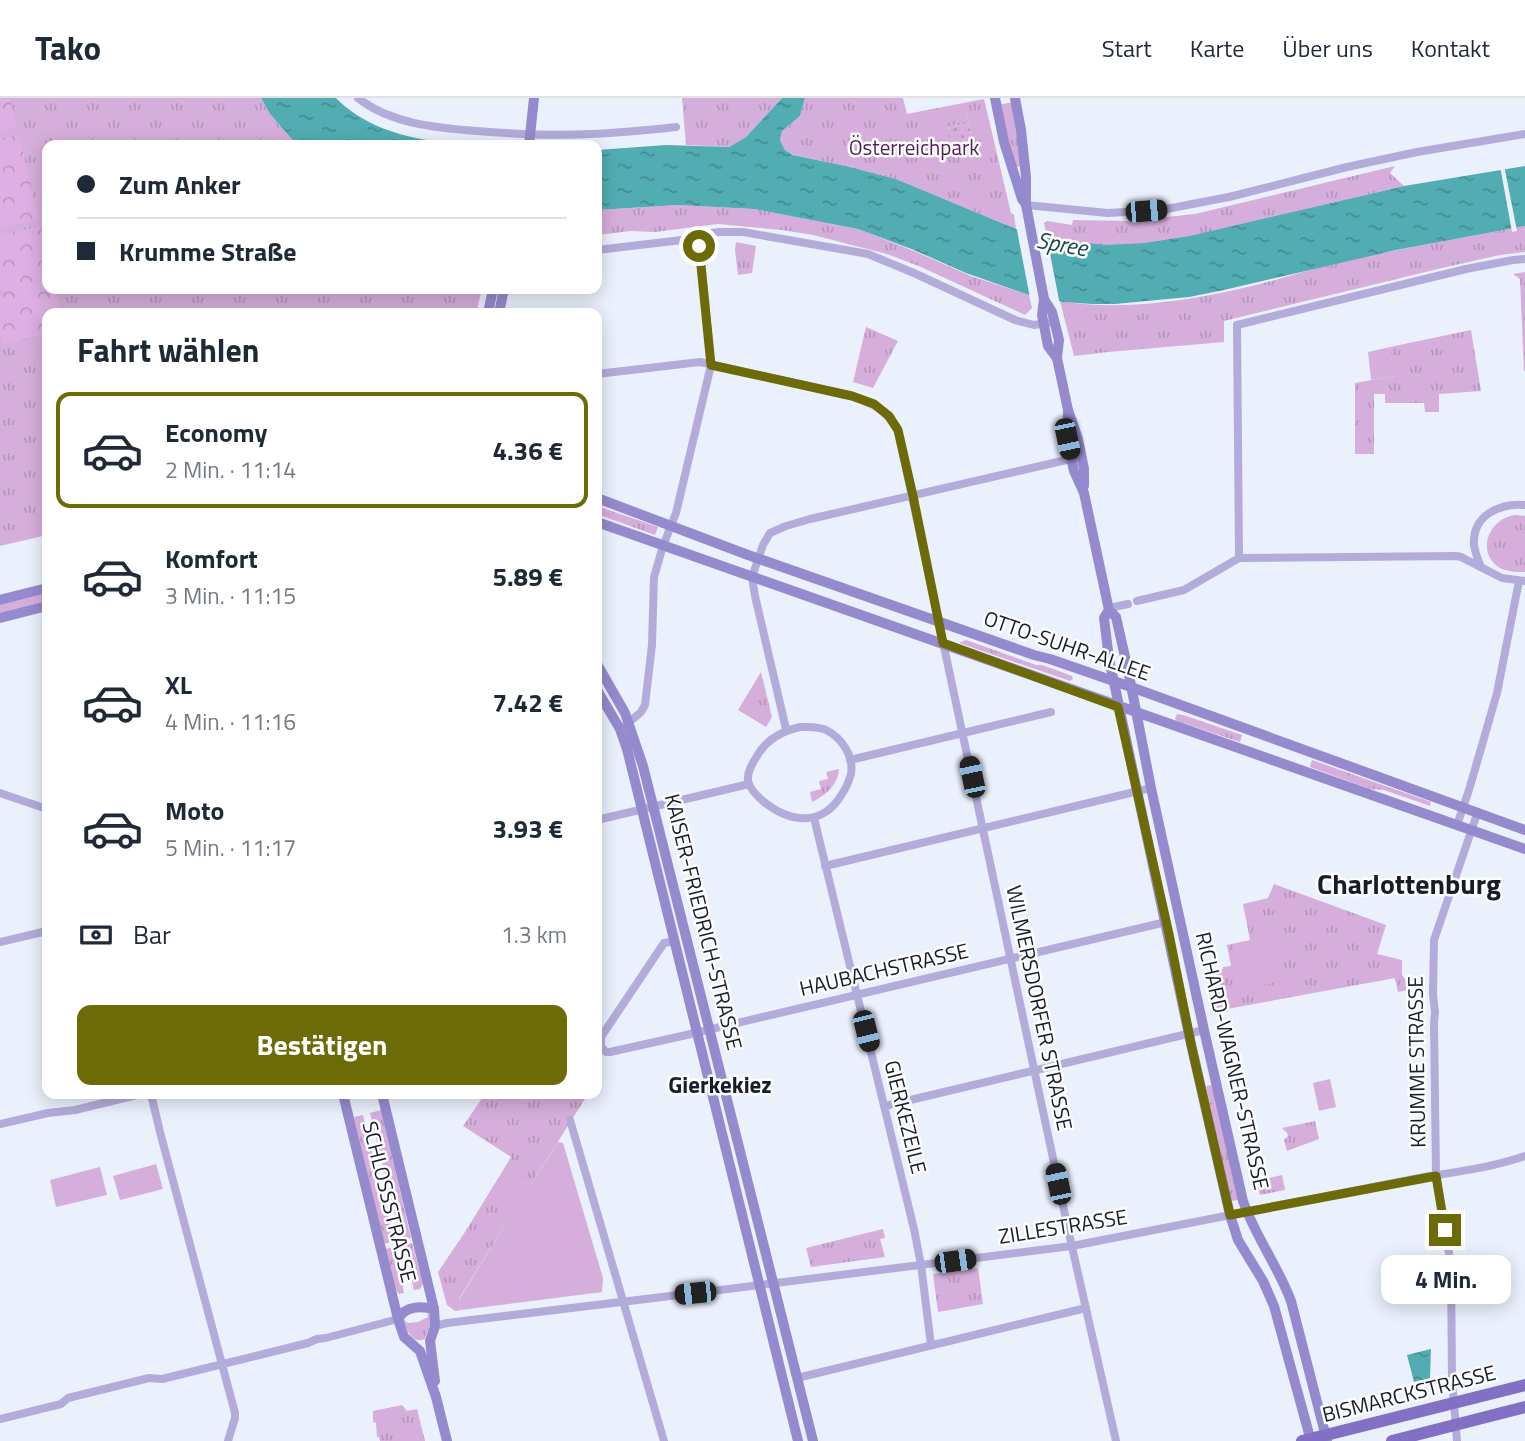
<!DOCTYPE html>
<html lang="de">
<head>
<meta charset="utf-8">
<style>
  :root { --surface:#fff; --page:#f6f6f7; --text:#1f2937; --muted:#747a83; --line:#e0e1e3; --accent:#6c6b08 }
  body { margin:0; font-family:"Titillium Web",sans-serif; background:var(--page); color:var(--text); height:100vh; display:flex; flex-direction:column; font-size:26px; white-space:nowrap }
  * { box-sizing:border-box; margin:0 }
  p { font-size:23px; color:var(--muted) }
  .icon { flex:none; width:38px; height:38px; fill:none; stroke:currentColor; stroke-width:2; stroke-linecap:round; stroke-linejoin:round }
  .map { position:relative; flex:1; overflow:hidden }
  .panel { position:absolute; left:42px; top:210px; width:560px; height:791px; display:flex; flex-direction:column; background:var(--surface); border-radius:14px; box-shadow:0 4px 18px #0003 }
  .panel>* { flex:none }
  .top-card { position:absolute; left:42px; top:42px; width:560px; height:154px; border-radius:14px; box-shadow:0 4px 18px #0003; display:grid; align-content:center; height:154px; padding:0 35px; background:var(--surface) }
  .end { position:absolute; width:32px; height:32px; margin:-16px; border:9px solid #6c6b08; background:#fff; box-shadow:0 0 0 4px #fff }
  .from { border-radius:50% }
  .bubble { position:absolute; height:49px; border-radius:14px; background:var(--surface); box-shadow:0 4px 18px #0003; font-size:23px; font-weight:700; line-height:49px; text-align:center }
  .car { position:absolute; width:21px; height:42px; margin:-21px -10px; border-radius:9px; box-shadow:0 0 5px 2px #0007; background:linear-gradient(#222 24%,#8ab4d8 0 40%,#222 0 76%,#8ab4d8 0 86%,#222 0) }
  .top-card b { display:flex; align-items:center; gap:24px; height:66px; font-size:26px }
  .top-card b+b { border-top:2px solid var(--line) }
  .top-card i { width:18px; height:18px; background:var(--text) }
  ul { padding:0; list-style:none }
  li { display:flex; align-items:center; gap:21px; height:116px; margin:0 14px 10px; padding:0 21px; border:4px solid transparent; border-radius:14px }
  li div { flex:1 }
  li b { display:block; font-size:26px }
  li em { font-style:normal; font-weight:700 }
  li.selected { border-color:var(--accent) }
  li>.icon { width:63px; height:63px; stroke-width:1.5 }
  h2 { padding:0 35px; font-size:32px; line-height:84px }
  .pay { display:flex; align-items:center; gap:18px; height:77px; padding:0 35px; font-size:26px }
  .pay p { margin-inline-start:auto }
  .primary-button { display:flex; gap:14px; margin-top:auto; padding:14px 35px }
  .primary-button a { flex:1; height:80px; border-radius:14px; background:var(--accent); color:#fff; font-size:28px; font-weight:700; line-height:80px; text-align:center }
  header { display:flex; align-items:center; gap:42px; box-sizing:border-box; height:98px; padding:0 35px; background:var(--surface); border-bottom:2px solid var(--line) }
  header strong { font-size:33px }
  nav { display:flex; gap:38px; margin-inline-start:auto; font-size:24px }
  .map>svg:first-child { display:block }
  .grass { fill:url(#grass-tufts); fill-rule:evenodd }
  .forest { fill:url(#forest-crowns) }
  .garden { fill:url(#garden-dots) }
  .pitch { fill:#d6aedb }
  .water { fill:url(#water-ripples) }
  .pier { fill:#eaf0fc }
  .lines { fill:none; stroke-linecap:round; stroke-linejoin:round }
  .street { stroke:#b3acda; stroke-width:8 }
  .secondary { stroke:#968ace; stroke-width:10 }
  .primary { stroke:#8270c4; stroke-width:12 }
  .route { stroke:#6c6b08; stroke-width:9 }
  .labels { text-anchor:middle; stroke-width:5; stroke-linejoin:round; paint-order:stroke }
  .park-label { font-size:21px; fill:#541e5c; stroke:#fdfdfd }
  .street-label { font-size:21px; fill:#171d27; stroke:#fdfdfd }
  .water-label { font-size:23px; font-style:italic; fill:#194446; stroke:#fdfdfd }
  .neighbourhood-label { font-size:23px; font-weight:bold; fill:#171d27; stroke:#fdfdfd }
  .district-label { font-size:28px; font-weight:bold; fill:#171d27; stroke:#fdfdfd }
</style>
</head>
<body>
<header>
<strong>Tako</strong>
<nav><a>Start</a><a>Karte</a><a>Über uns</a><a>Kontakt</a></nav>
</header>
<div class="map">
<svg width="1525" height="1343" viewBox="0 0 1525 1343">
  <defs>
    <pattern id="grass-tufts" width="24" height="20" patternUnits="userSpaceOnUse" patternTransform="scale(1.75)"><rect width="24" height="20" fill="#d6aedb"/><path d="M3 7l-1-3M5 7V3M7 7l1-3M15 17l-1-3M17 17v-4M19 17l1-3" fill="none" stroke="#b795bc"/></pattern>
    <pattern id="forest-crowns" width="20" height="18" patternUnits="userSpaceOnUse" patternTransform="scale(1.75)"><rect width="20" height="18" fill="#ddafe3"/><path d="M2 6a3 3 0 1 1 6 0M12 15a3 3 0 1 1 6 0" fill="none" stroke="#bd96c3"/></pattern>
    <pattern id="garden-dots" width="8" height="8" patternUnits="userSpaceOnUse" patternTransform="scale(1.75)"><rect width="8" height="8" fill="#d6aedb"/><path d="M2 2h.1M6 6h.1" fill="none" stroke="#b795bc" stroke-width="1.8" stroke-linecap="round"/></pattern>
    <pattern id="water-ripples" width="26" height="14" patternUnits="userSpaceOnUse" patternTransform="scale(1.75)"><rect width="26" height="14" fill="#51adb2"/><path d="M2 4q2-2 4 0t4 0M15 11q2-2 4 0t4 0" fill="none" stroke="#428c91"/></pattern>
  </defs>
  <rect width="100%" height="100%" fill="#eaf0fc"/>
  <g class="grass">
    <polygon points="0,0 261,0 270,16 297,47 47,47 47,191 482,191 476,215 47,215 47,437 0,448"/>
    <polygon points="682,0 782,0 746,39 729,49 686,47"/>
    <path d="M 805,0 L 903,0 L 907,16 L 984,1 L 1011,115 L 1014,117 L 1016,131 L 896,81 L 846,68 L 794,57 L 785,52 L 780,42 L 782,33 L 800,18 ZM 967,14 L 971,38 L 951,45 L 948,37 L 948,30 L 950,28 L 962,27 Z"/>
    <polygon points="1013,4 1023,68 1015,69 999,7"/>
    <path d="M 1395,68 L 1390,75 L 1404,88 C 1362,98 1320,107 1279,118 C 1205,136 1123,161 1047,139 L 1044,125 L 1047,123 L 1072,127 L 1073,122 L 1129,123 L 1195,116 Z"/>
    <polygon points="678,107 754,111 858,131 914,153 971,178 1029,197 1032,210 1025,217 921,169 887,156 813,137 782,132 718,126 655,134 631,133 597,137 597,112"/>
    <path d="M 1525,128 L 1525,154 L 1500,157 L 1442,170 L 1224,223 L 1224,244 L 1108,254 L 1074,258 L 1060,203 C 1126,214 1195,202 1260,186 C 1284,180 1308,172 1332,166 C 1396,151 1461,140 1525,128 Z"/>
    <polygon points="736,144 756,148 752,175 738,177 735,152"/>
    <polygon points="1525,174 1525,273 1524,273 1520,181 1513,176"/>
    <polygon points="866,229 898,243 873,290 853,284"/>
    <polygon points="1471,232 1481,293 1439,296 1439,314 1425,314 1424,305 1385,305 1385,296 1374,296 1374,356 1355,356 1355,285 1394,278 1390,249"/>
    <polygon points="597,408 658,429 655,437 597,416"/>
    <path d="M 1515,417 L 1525,418 L 1525,474 C 1517,474 1509,474 1502,471 C 1475,457 1487,421 1515,417 Z"/>
    <polygon points="47,495 47,503 0,515 0,507"/>
    <polygon points="966,542 1036,567 1042,567 1072,578 1073,581 1070,583 959,545"/>
    <polygon points="761,574 772,619 766,629 738,612"/>
    <polygon points="1177,616 1183,617 1242,637 1240,644 1177,623 1175,621"/>
    <polygon points="1312,662 1431,704 1430,708 1384,692 1370,691 1310,669"/>
    <path d="M 839,671 C 838,687 826,697 812,704 L 810,694 L 821,691 L 819,683 L 828,681 L 826,674 Z"/>
    <polygon points="1274,786 1386,827 1377,856 1402,862 1402,877 1413,891 1398,894 1395,880 1216,913 1208,874 1223,871 1223,869 1231,868 1227,847 1250,842 1243,806 1268,800"/>
    <polygon points="1212,987 1238,1102 1231,1103 1206,988"/>
    <polygon points="485,996 531,996 534,997 535,996 588,996 533,1083 501,1092 505,1126 500,1133 500,1135 459,1201 461,1212 455,1213 447,1207 438,1174 467,1131 511,1059 463,1028"/>
    <polygon points="381,1012 411,1140 401,1142 370,1015"/>
    <polygon points="363,1017 394,1143 384,1146 354,1019"/>
    <polygon points="1315,1023 1319,1041 1287,1053 1284,1042 1288,1038 1287,1035 1282,1030"/>
    <polygon points="1282,1077 1285,1092 1260,1097 1256,1083"/>
    <polygon points="883,1131 885,1140 880,1141 885,1159 811,1169 806,1150"/>
    <polygon points="412,1145 423,1186 420,1191 414,1192 403,1146"/>
    <polygon points="395,1149 404,1195 399,1196 395,1191 385,1151"/>
    <polygon points="978,1170 983,1206 938,1214 933,1176"/>
    <path d="M 427,1214 C 434,1222 428,1232 425,1241 C 412,1247 406,1231 403,1221 L 408,1225 L 418,1224 L 428,1219 Z"/>
    <polygon points="402,1307 407,1313 417,1311 425,1343 380,1343 379,1339 377,1339 376,1325 373,1324 373,1313"/>
  </g>
  <g class="forest">
    <polygon points="0,0 10,0 17,29 0,33"/>
    <polygon points="19,37 39,121 0,130 0,41"/>
    <polygon points="41,128 47,154 47,191 56,191 62,215 47,215 47,236 3,247 0,234 0,202 3,193 0,184 0,137"/>
  </g>
  <path class="garden" d="M 966,14 L 967,14 L 971,38 L 968,41 L 951,45 C 949,39 945,34 950,28 L 962,27 Z"/>
  <g class="pitch">
    <polygon points="689,0 707,0 709,16 691,19"/>
    <polygon points="1390,249 1395,278 1371,282 1368,254"/>
    <polygon points="1276,843 1285,882 1240,892 1232,852"/>
    <polygon points="1330,981 1336,1009 1319,1013 1313,985"/>
    <polygon points="558,1044 563,1045 603,1180 602,1194 461,1212 459,1202 500,1135 500,1133 505,1126 497,1097 500,1092 533,1083"/>
    <polygon points="156,1066 163,1091 120,1102 113,1078"/>
    <polygon points="100,1069 107,1097 56,1109 50,1082"/>
  </g>
  <g class="water">
    <path d="M 261,0 L 336,0 C 371,36 425,44 472,47 L 297,47 L 270,16 Z"/>
    <polygon points="782,0 805,0 800,18 782,33 780,42 785,52 793,57 846,68 896,81 1016,131 1056,142 1107,147 1145,145 1190,138 1404,88 1525,68 1525,128 1396,152 1224,192 1189,199 1115,206 1092,206 1063,204 1029,197 966,175 914,152 858,131 754,111 678,107 597,112 597,52 666,47 729,49 746,39"/>
    <polygon points="1431,1251 1430,1280 1414,1284 1407,1257"/>
  </g>
  <g class="pier">
    <polygon points="1504,67 1517,133 1512,134 1500,68"/>
    <polygon points="1016,127 1046,135 1060,207 1030,200"/>
  </g>
  <g class="lines">
    <g class="street">
      <path d="M 358,0 C 391,26 437,30 477,33 C 514,36 552,38 590,36 C 619,35 648,32 676,29"/>
      <polyline points="1026,107 1108,115 1161,112 1229,99 1347,69 1417,54 1525,36"/>
      <polyline points="597,152 699,140 704,136 719,134 743,134 868,156 914,175 1015,222 1034,227 1047,225"/>
      <path d="M 597,276 L 700,264 L 852,298 C 876,307 884,310 898,333 L 1070,1140 L 1116,1343"/>
      <polyline points="1239,460 1237,227 1466,171 1513,162 1525,161"/>
      <path d="M 1481,469 C 1478,462 1475,454 1474,447 C 1472,417 1500,405 1525,407"/>
      <polyline points="1137,503 1184,492 1239,460 1456,458 1461,459 1502,480 1525,483"/>
      <polyline points="1109,510 1128,506"/>
      <polyline points="626,627 641,614 645,607 652,547 654,479 663,448 676,415 711,267 699,140"/>
      <path d="M 800,629 C 808,629 818,628 826,632 C 842,640 854,658 851,676 C 849,683 846,690 842,696 C 823,728 792,726 764,704 C 758,699 750,692 748,683 C 747,674 752,666 757,658 C 766,642 782,633 800,629 Z"/>
      <polyline points="786,631 755,498 752,479 763,447 770,435 786,428 810,421 1075,360"/>
      <polyline points="850,662 1051,614"/>
      <polyline points="0,695 47,711"/>
      <polyline points="814,720 914,1131 921,1167 931,1247"/>
      <polyline points="597,722 749,686"/>
      <polyline points="1457,727 1469,692 1497,595 1519,483"/>
      <polyline points="825,768 1151,690"/>
      <polyline points="675,843 664,845 601,939 601,949 606,954 610,954 682,938 1166,824"/>
      <polyline points="0,844 47,833"/>
      <polyline points="151,996 160,1034 235,1315 235,1320 228,1343"/>
      <polyline points="885,1008 1204,932"/>
      <polyline points="570,1022 664,1343"/>
      <polyline points="0,1026 48,1015 75,1012 141,996"/>
      <path d="M 435,1228 L 447,1225 L 712,1193 L 1072,1148 L 1419,1080 C 1455,1074 1490,1070 1525,1058"/>
      <polyline points="797,1280 1086,1210"/>
      <polyline points="0,1321 61,1306 68,1300 149,1280 162,1281 308,1245 317,1241 326,1240 398,1221"/>
      <polyline points="1457,1343 1452,1282 1451,1167 1436,1078 1434,925 1435,914 1433,897 1434,842 1477,716"/>
    </g>
    <g class="secondary">
      <polyline points="995,0 1004,44 1022,101 1025,105"/>
      <polyline points="1015,0 1021,32 1026,79 1026,107 1044,201 1042,217 1048,248 1057,260"/>
      <polyline points="529,47 534,0"/>
      <polyline points="1044,201 1052,214 1059,242 1057,260 1068,312 1078,341 1084,371 1084,388"/>
      <polyline points="488,215 493,191"/>
      <polyline points="499,215 504,191"/>
      <path d="M 1068,312 L 1067,341 L 1074,373 L 1084,395 L 1109,512 L 1116,519 L 1128,572 L 1151,690 L 1204,932 L 1243,1103 C 1255,1138 1278,1168 1291,1203 L 1327,1343"/>
      <polyline points="597,400 748,457 1034,557 1050,561 1131,589 1525,732"/>
      <polyline points="597,424 1525,751"/>
      <polyline points="0,502 47,490"/>
      <polyline points="1109,512 1104,520 1109,561 1191,946 1230,1117 1238,1142 1263,1183 1274,1208 1311,1343"/>
      <polyline points="0,520 47,508"/>
      <polyline points="597,566 625,615 643,668 813,1343"/>
      <polyline points="597,592 620,631 627,651 798,1343"/>
      <polyline points="343,996 398,1221 404,1239 420,1253 436,1299 447,1343"/>
      <polyline points="382,996 434,1211 435,1228 430,1243 435,1283"/>
      <path d="M 398,1221 C 405,1208 421,1208 434,1211"/>
    </g>
    <g class="primary">
      <polyline points="1302,1343 1525,1287"/>
      <polyline points="1392,1343 1525,1309"/>
    </g>
  </g>
  <g class="lines">
    <polyline class="route" points="699,148 711,267 852,298 874,306 889,318 898,332 913,398 943,545 1118,609 1169,836 1191,946 1230,1117 1436,1078 1445,1132"/>
  </g>
  <g class="labels">
    <g class="park-label">
      <text x="914" y="57">Österreichpark</text>
    </g>
    <g class="street-label">
      <text transform="translate(1067 548) rotate(19)" y="7">OTTO-SUHR-ALLEE</text>
      <text transform="translate(703 824) rotate(76)" y="7">KAISER-FRIEDRICH-STRASSE</text>
      <text transform="translate(884 872) rotate(-13)" y="7">HAUBACHSTRASSE</text>
      <text transform="translate(1039 910) rotate(78)" y="7">WILMERSDORFER STRASSE</text>
      <text transform="translate(1232 963) rotate(77)" y="7">RICHARD-WAGNER-STRASSE</text>
      <text transform="translate(1417 964) rotate(-91)" y="7">KRUMME STRASSE</text>
      <text transform="translate(905 1019) rotate(76)" y="7">GIERKEZEILE</text>
      <text transform="translate(389 1104) rotate(76)" y="7">SCHLOSSSTRASSE</text>
      <text transform="translate(1063 1129) rotate(-9)" y="7">ZILLESTRASSE</text>
      <text transform="translate(1409 1296) rotate(-14)" y="7">BISMARCKSTRASSE</text>
    </g>
    <g class="water-label">
      <text transform="translate(1062 146) rotate(10)" y="8">Spree</text>
    </g>
    <g class="neighbourhood-label">
      <text x="720" y="995">Gierkekiez</text>
    </g>
    <g class="district-label">
      <text x="1409" y="796">Charlottenburg</text>
    </g>
  </g>
</svg>
<i class="end from" style="left:699px;top:148px"></i>
<i class="end" style="left:1445px;top:1132px"></i>
<div class="bubble" style="left:1381px;top:1157px;width:130px">4 Min.</div>
<i class="car" style="left:1146px;top:113px;rotate:85deg"></i>
<i class="car" style="left:1067px;top:341px;rotate:168deg"></i>
<i class="car" style="left:972px;top:679px;rotate:348deg"></i>
<i class="car" style="left:866px;top:933px;rotate:166deg"></i>
<i class="car" style="left:1058px;top:1086px;rotate:348deg"></i>
<i class="car" style="left:955px;top:1163px;rotate:82deg"></i>
<i class="car" style="left:695px;top:1195px;rotate:264deg"></i>
<div class="top-card">
<b><i class="from"></i>Zum Anker</b>
<b><i></i>Krumme Straße</b>
</div>
<section class="panel">
<h2>Fahrt wählen</h2>
<ul>
<li class="selected"><svg class="icon" aria-label="car" viewBox="0 0 24 24"><path d="M5 17H2v-5l4-1 3-4h7l3 4 3 1v5h-3M9 17h6M6 11h13"/><circle cx="7" cy="17" r="2"/><circle cx="17" cy="17" r="2"/></svg><div><b>Economy</b><p>2 Min. · 11:14</p></div><em>4.36 €</em></li>
<li><svg class="icon" aria-label="car" viewBox="0 0 24 24"><path d="M5 17H2v-5l4-1 3-4h7l3 4 3 1v5h-3M9 17h6M6 11h13"/><circle cx="7" cy="17" r="2"/><circle cx="17" cy="17" r="2"/></svg><div><b>Komfort</b><p>3 Min. · 11:15</p></div><em>5.89 €</em></li>
<li><svg class="icon" aria-label="car" viewBox="0 0 24 24"><path d="M5 17H2v-5l4-1 3-4h7l3 4 3 1v5h-3M9 17h6M6 11h13"/><circle cx="7" cy="17" r="2"/><circle cx="17" cy="17" r="2"/></svg><div><b>XL</b><p>4 Min. · 11:16</p></div><em>7.42 €</em></li>
<li><svg class="icon" aria-label="car" viewBox="0 0 24 24"><path d="M5 17H2v-5l4-1 3-4h7l3 4 3 1v5h-3M9 17h6M6 11h13"/><circle cx="7" cy="17" r="2"/><circle cx="17" cy="17" r="2"/></svg><div><b>Moto</b><p>5 Min. · 11:17</p></div><em>3.93 €</em></li>
</ul>
<div class="pay"><svg class="icon" aria-label="cash" viewBox="0 0 24 24"><path d="M3 7h18v10H3z"/><circle cx="12" cy="12" r="2"/></svg>Bar<p>1.3 km</p></div>
<div class="primary-button"><a>Bestätigen</a></div>
</section>
</div>
</body>
</html>
